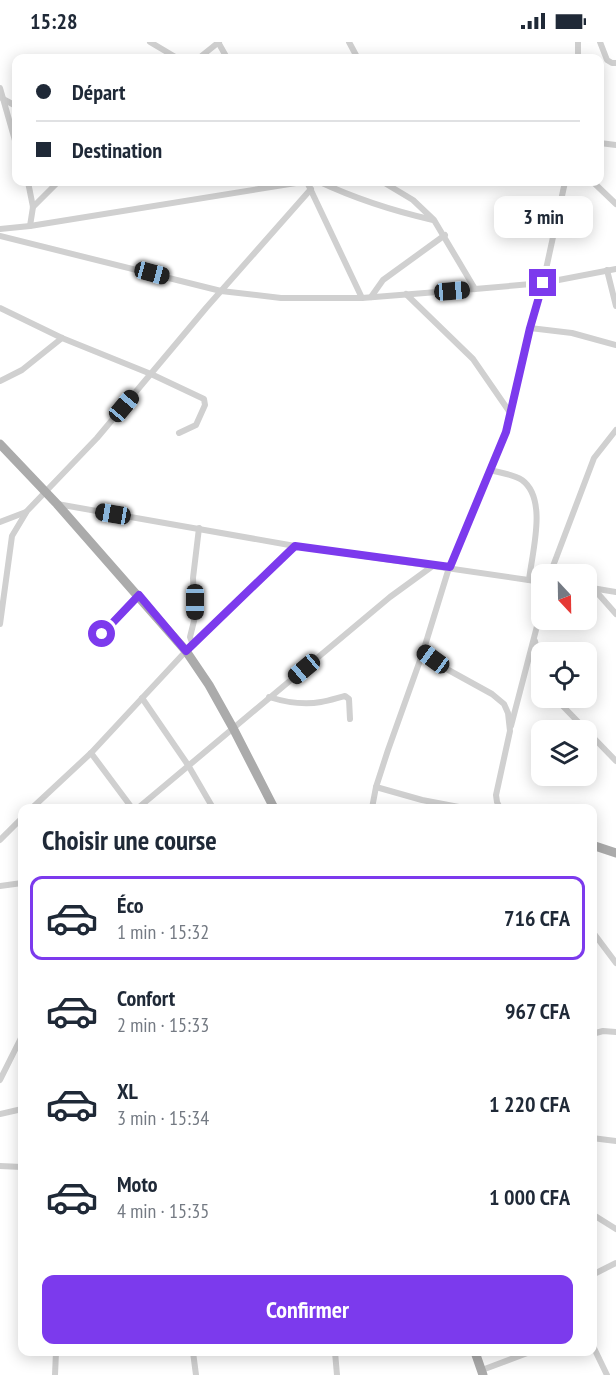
<!DOCTYPE html>
<html lang="fr">
<head>
<meta charset="utf-8">
<style>
  :root { --surface:#fff; --page:#f2f2f3; --text:#1f2937; --muted:#747a83; --line:#e0e1e3; --accent:#7c3aed }
  body { margin:0; font-family:"PT Sans Narrow",sans-serif; background:var(--page); color:var(--text); height:100vh; display:flex; flex-direction:column; font-size:22px; white-space:nowrap }
  * { box-sizing:border-box; margin:0 }
  p { font-size:20px; color:var(--muted) }
  .icon { flex:none; width:33px; height:33px; fill:none; stroke:currentColor; stroke-width:2; stroke-linecap:round; stroke-linejoin:round }
  .map { position:relative; flex:1; overflow:hidden }
  .details { position:absolute; left:18px; top:762px; width:579px; height:552px; display:flex; flex-direction:column; background:var(--surface); border-radius:12px; box-shadow:0 3px 15px #0003 }
  .details>* { flex:none }
  .banner { position:absolute; left:12px; top:12px; width:592px; height:132px; border-radius:12px; box-shadow:0 3px 15px #0003; display:grid; align-content:center; height:132px; padding:0 24px; background:var(--surface) }
  .needle { width:39px; rotate:158deg }
  .tools { position:absolute; left:531px; top:522px; display:grid; gap:12px }
  .tools a { display:grid; place-items:center; width:66px; height:66px; border-radius:12px; background:var(--surface); box-shadow:0 3px 15px #0003; font-size:30px }
  .end { position:absolute; width:27px; height:27px; margin:-14px; border:8px solid #7c3aed; background:#fff; box-shadow:0 0 0 3px #fff }
  .from { border-radius:50% }
  .bubble { position:absolute; height:42px; border-radius:12px; background:var(--surface); box-shadow:0 3px 15px #0003; font-size:20px; font-weight:600; line-height:42px; text-align:center }
  .car { position:absolute; width:18px; height:36px; margin:-18px -9px; border-radius:8px; box-shadow:0 0 4px 2px #0007; background:linear-gradient(#222 24%,#8ab4d8 0 40%,#222 0 76%,#8ab4d8 0 86%,#222 0) }
  .banner b { display:flex; align-items:center; gap:21px; height:57px; font-size:22px }
  .banner b+b { border-top:2px solid var(--line) }
  .banner i { width:15px; height:15px; background:var(--text) }
  ul { padding:0; list-style:none }
  li { display:flex; align-items:center; gap:18px; height:84px; margin:0 12px 9px; padding:0 12px; border:3px solid transparent; border-radius:12px }
  li div { flex:1 }
  li b { display:block; font-size:22px }
  li em { font-style:normal; font-weight:600 }
  li.current { border-color:var(--accent) }
  li>.icon { width:54px; height:54px; stroke-width:1.5 }
  h2 { padding:0 24px; font-size:27px; line-height:72px }
  .action { display:flex; gap:12px; margin-top:auto; padding:12px 24px }
  .action a { flex:1; height:69px; border-radius:12px; background:var(--accent); color:#fff; font-size:24px; font-weight:600; line-height:69px; text-align:center }
  .status { display:flex; justify-content:space-between; align-items:center; height:42px; padding:0 30px; background:var(--surface); direction:ltr }
  .status svg { height:16px; fill:currentColor }
  .map>svg:first-child { display:block }
  .lines { fill:none; stroke-linecap:round; stroke-linejoin:round }
  .minor { stroke:#d0d0d0; stroke-width:6 }
  .primary { stroke:#ababab; stroke-width:9 }
  .route { stroke:#7c3aed; stroke-width:8 }
</style>
</head>
<body>
<div class="status"><b>15:28</b><svg viewBox="0 0 49 12"><path d="M0 12V9h3v3zM5 12V6h3v6zM10 12V3h3v9zM15 12V0h3v12zM26 1h20v11H26zM47 4h2v5h-2z"/></svg></div>
<div class="map">
<svg width="616" height="1333" viewBox="0 0 616 1333">
  <rect width="100%" height="100%" fill="#fff"/>
  <g class="lines">
    <g class="minor">
      <polyline points="150,0 177,16"/>
      <polyline points="218,0 227,16"/>
      <polyline points="349,0 357,15"/>
      <polyline points="600,0 607,18 612,21 616,21"/>
      <polyline points="199,16 219,0"/>
      <polyline points="578,16 578,0"/>
      <polyline points="0,46 16,102"/>
      <polyline points="3,57 16,64"/>
      <polyline points="600,101 616,103"/>
      <polyline points="307,140 362,256"/>
      <path d="M 320,140 C 356,157 394,169 433,178"/>
      <polyline points="383,140 413,158 434,178 475,247"/>
      <polyline points="593,140 616,162"/>
      <polyline points="33,165 58,140"/>
      <polyline points="30,184 302,140"/>
      <polyline points="0,187 30,184 33,165 28,140"/>
      <polyline points="0,194 221,249 281,256 362,256 475,247 543,241 616,227"/>
      <polyline points="607,228 616,264"/>
      <polyline points="406,252 473,317 511,372"/>
      <polyline points="371,255 383,238 445,193"/>
      <polyline points="0,266 62,296 151,332 204,357 205,363 196,383 179,391"/>
      <polyline points="530,286 572,291 616,303"/>
      <polyline points="0,339 22,328 62,296"/>
      <path d="M 490,428 C 501,431 513,432 522,438 C 548,457 532,510 529,538"/>
      <polyline points="57,462 295,504 542,540"/>
      <polyline points="0,480 26,470"/>
      <polyline points="550,532 594,416 616,388"/>
      <polyline points="586,545 616,550"/>
      <polyline points="593,546 616,572"/>
      <polyline points="0,582 12,494 27,469 97,396 206,266 311,147"/>
      <polyline points="535,599 542,636"/>
      <polyline points="93,601 139,553"/>
      <polyline points="193,603 190,595 195,575 193,536 199,486"/>
      <polyline points="423,610 443,625 492,652 504,662 508,671 510,689 496,753 497,760 500,766"/>
      <path d="M 269,655 C 285,660 305,663 321,660 C 329,659 337,656 345,654 L 349,657 L 350,677"/>
      <polyline points="142,656 188,723 213,766"/>
      <polyline points="555,656 616,719"/>
      <polyline points="511,684 542,565"/>
      <polyline points="91,711 132,766"/>
      <polyline points="376,745 422,758 464,766"/>
      <polyline points="32,766 91,711 186,609 295,504"/>
      <polyline points="138,766 390,555 434,523"/>
      <polyline points="372,766 376,745 388,708 423,610 448,529 506,390 530,286 543,241 565,140"/>
      <polyline points="478,766 499,766"/>
      <polyline points="0,798 22,776"/>
      <polyline points="0,844 22,841"/>
      <polyline points="592,889 616,921"/>
      <polyline points="592,992 603,989 616,990"/>
      <polyline points="0,1038 22,994"/>
      <polyline points="0,1072 22,1067"/>
      <polyline points="592,1096 616,1099"/>
      <polyline points="0,1124 22,1125"/>
      <polyline points="592,1172 616,1187"/>
      <polyline points="592,1233 616,1221"/>
      <polyline points="592,1302 607,1333"/>
      <polyline points="193,1310 196,1333"/>
      <polyline points="335,1310 337,1333"/>
      <polyline points="482,1328 530,1310"/>
      <polyline points="55,1333 56,1310"/>
    </g>
    <g class="primary">
      <polyline points="0,402 57,462 186,609 209,643 233,686 274,766"/>
      <polyline points="592,803 616,811"/>
      <polyline points="475,1310 483,1333"/>
    </g>
  </g>
  <g class="lines">
    <polyline class="route" points="102,592 139,553 186,609 295,504 450,525 506,390 530,286 543,241"/>
  </g>
</svg>
<div class="tools">
<a><svg class="needle" viewBox="-14 -14 28 28"><path d="M0-13l5 13h-10z" fill="#e53935"/><path d="M0 13l5-13h-10z" fill="#747a83"/></svg></a>
<a><svg class="icon" aria-label="locate" viewBox="0 0 24 24"><circle cx="12" cy="12" r="6"/><path d="M12 2v4M12 18v4M2 12h4M18 12h4"/></svg></a>
<a><svg class="icon" aria-label="layers" viewBox="0 0 24 24"><path d="M12 4l9 5-9 5-9-5zM3 14l9 5 9-5"/></svg></a>
</div>
<i class="end from" style="left:102px;top:592px"></i>
<i class="end" style="left:543px;top:241px"></i>
<div class="bubble" style="left:494px;top:154px;width:99px">3 min</div>
<i class="car" style="left:152px;top:231px;rotate:105deg"></i>
<i class="car" style="left:452px;top:249px;rotate:85deg"></i>
<i class="car" style="left:124px;top:364px;rotate:40deg"></i>
<i class="car" style="left:113px;top:472px;rotate:280deg"></i>
<i class="car" style="left:195px;top:560px;rotate:180deg"></i>
<i class="car" style="left:433px;top:617px;rotate:306deg"></i>
<i class="car" style="left:304px;top:627px;rotate:230deg"></i>
<div class="banner">
<b><i class="from"></i>Départ</b>
<b><i></i>Destination</b>
</div>
<section class="details">
<h2>Choisir une course</h2>
<ul>
<li class="current"><svg class="icon" aria-label="car" viewBox="0 0 24 24"><path d="M5 17H2v-5l4-1 3-4h7l3 4 3 1v5h-3M9 17h6M6 11h13"/><circle cx="7" cy="17" r="2"/><circle cx="17" cy="17" r="2"/></svg><div><b>Éco</b><p>1 min · 15:32</p></div><em>716 CFA</em></li>
<li><svg class="icon" aria-label="car" viewBox="0 0 24 24"><path d="M5 17H2v-5l4-1 3-4h7l3 4 3 1v5h-3M9 17h6M6 11h13"/><circle cx="7" cy="17" r="2"/><circle cx="17" cy="17" r="2"/></svg><div><b>Confort</b><p>2 min · 15:33</p></div><em>967 CFA</em></li>
<li><svg class="icon" aria-label="car" viewBox="0 0 24 24"><path d="M5 17H2v-5l4-1 3-4h7l3 4 3 1v5h-3M9 17h6M6 11h13"/><circle cx="7" cy="17" r="2"/><circle cx="17" cy="17" r="2"/></svg><div><b>XL</b><p>3 min · 15:34</p></div><em>1 220 CFA</em></li>
<li><svg class="icon" aria-label="car" viewBox="0 0 24 24"><path d="M5 17H2v-5l4-1 3-4h7l3 4 3 1v5h-3M9 17h6M6 11h13"/><circle cx="7" cy="17" r="2"/><circle cx="17" cy="17" r="2"/></svg><div><b>Moto</b><p>4 min · 15:35</p></div><em>1 000 CFA</em></li>
</ul>
<div class="action"><a>Confirmer</a></div>
</section>
</div>
</body>
</html>
